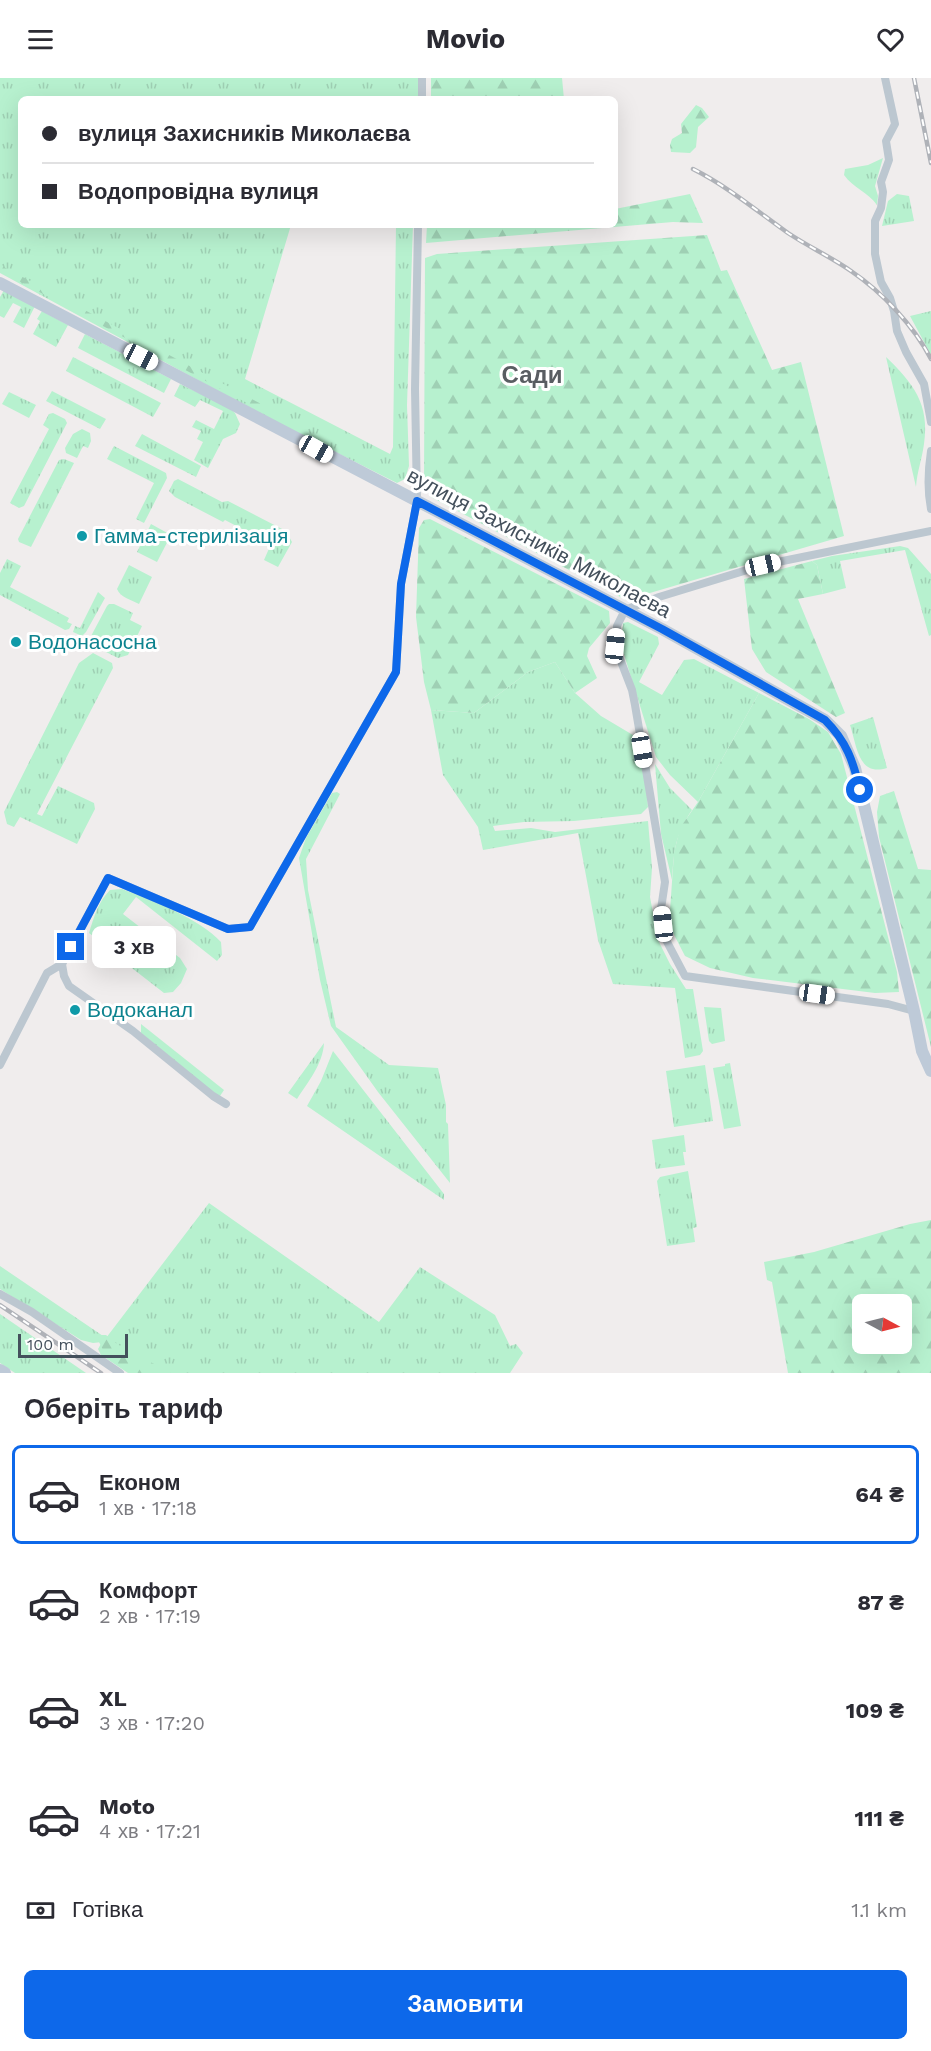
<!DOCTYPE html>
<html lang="uk">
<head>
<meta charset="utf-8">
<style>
  :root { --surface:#fff; --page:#f7f7f7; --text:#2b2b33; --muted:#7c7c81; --line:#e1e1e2; --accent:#0d68ea }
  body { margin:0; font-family:"Work Sans",sans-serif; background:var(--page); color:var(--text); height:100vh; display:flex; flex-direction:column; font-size:22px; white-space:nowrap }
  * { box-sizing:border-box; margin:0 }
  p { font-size:20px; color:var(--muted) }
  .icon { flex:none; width:33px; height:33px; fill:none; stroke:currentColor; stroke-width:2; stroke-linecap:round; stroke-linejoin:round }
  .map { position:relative; height:1295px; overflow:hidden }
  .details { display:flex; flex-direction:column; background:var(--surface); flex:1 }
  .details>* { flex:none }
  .hud { position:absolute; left:18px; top:18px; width:600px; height:132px; border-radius:9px; box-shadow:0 6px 24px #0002; display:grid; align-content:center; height:132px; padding:0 24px; background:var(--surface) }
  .needle { width:39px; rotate:97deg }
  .buttons { position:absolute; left:852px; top:1216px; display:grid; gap:12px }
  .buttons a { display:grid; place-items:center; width:60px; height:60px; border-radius:9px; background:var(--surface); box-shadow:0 6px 24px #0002; font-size:30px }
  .scale { position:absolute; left:18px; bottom:15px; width:110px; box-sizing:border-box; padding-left:6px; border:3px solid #44505c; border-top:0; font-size:16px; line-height:21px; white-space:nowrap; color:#44505c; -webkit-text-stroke:4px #fff; paint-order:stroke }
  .end { position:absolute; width:27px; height:27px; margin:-14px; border:8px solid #0d68ea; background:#fff; box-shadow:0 0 0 3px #fff }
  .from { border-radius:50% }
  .bubble { position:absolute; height:42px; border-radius:9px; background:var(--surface); box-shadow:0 6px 24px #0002; font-size:20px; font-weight:700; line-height:42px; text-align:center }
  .car { position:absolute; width:18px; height:36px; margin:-18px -9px; border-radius:8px; box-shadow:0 0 4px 2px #0007; background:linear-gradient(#fff 24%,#345 0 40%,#fff 0 76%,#345 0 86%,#fff 0) }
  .hud b { display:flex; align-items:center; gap:21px; height:57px; font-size:22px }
  .hud b+b { border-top:2px solid var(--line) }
  .hud i { width:15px; height:15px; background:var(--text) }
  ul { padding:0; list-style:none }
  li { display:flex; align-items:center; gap:18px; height:99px; margin:0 12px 9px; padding:0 12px; border:3px solid transparent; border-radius:9px }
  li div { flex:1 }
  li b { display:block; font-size:22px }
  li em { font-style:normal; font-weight:700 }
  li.current { border-color:var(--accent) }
  li>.icon { width:54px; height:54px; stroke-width:1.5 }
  h2 { padding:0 24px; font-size:27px; line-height:72px }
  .pay { display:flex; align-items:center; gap:15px; height:66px; padding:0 24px; font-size:22px }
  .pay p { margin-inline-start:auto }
  .button { display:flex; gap:12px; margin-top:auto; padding:12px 24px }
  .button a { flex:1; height:69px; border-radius:9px; background:var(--accent); color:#fff; font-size:24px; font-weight:700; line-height:69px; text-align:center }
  header { display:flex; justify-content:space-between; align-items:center; height:78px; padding:0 24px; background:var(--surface); font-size:27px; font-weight:700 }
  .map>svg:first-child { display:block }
  .grass { fill:url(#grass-tufts) }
  .forest { fill:url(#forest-firs); fill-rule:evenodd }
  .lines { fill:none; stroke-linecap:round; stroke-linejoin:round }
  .street { stroke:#bcc7d0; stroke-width:8 }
  .secondary { stroke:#becad8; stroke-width:12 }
  .rail-casing { stroke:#afb2b8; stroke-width:4.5 }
  .rail { stroke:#fff; stroke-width:2; stroke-dasharray:7; stroke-linecap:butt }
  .route { stroke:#0d68ea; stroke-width:8 }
  .culture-dot { fill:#0f9aa8; stroke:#fff; stroke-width:2 }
  .labels { text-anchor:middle; stroke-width:6; stroke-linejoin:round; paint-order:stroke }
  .culture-label { font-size:21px; fill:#0d838f; stroke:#fff; text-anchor:start }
  .street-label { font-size:21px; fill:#44505c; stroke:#fff }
  .quarter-label { font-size:24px; font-weight:bold; fill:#595d62; stroke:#fff }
</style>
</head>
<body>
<header><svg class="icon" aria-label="menu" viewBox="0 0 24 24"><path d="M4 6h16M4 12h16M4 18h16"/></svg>Movio<svg class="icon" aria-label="heart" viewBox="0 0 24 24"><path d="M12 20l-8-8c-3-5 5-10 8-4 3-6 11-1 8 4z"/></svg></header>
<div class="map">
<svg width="931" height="1295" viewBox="0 0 931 1295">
  <defs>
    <pattern id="grass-tufts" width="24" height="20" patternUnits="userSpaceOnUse" patternTransform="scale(1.5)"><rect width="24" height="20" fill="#b7f1cf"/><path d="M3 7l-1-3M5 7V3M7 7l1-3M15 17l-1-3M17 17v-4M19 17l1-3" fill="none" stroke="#9fd0b4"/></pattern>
    <pattern id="forest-firs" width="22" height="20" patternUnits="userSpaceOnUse" patternTransform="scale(1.5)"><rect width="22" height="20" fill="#b7f1cf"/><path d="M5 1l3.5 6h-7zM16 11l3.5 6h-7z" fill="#9fd0b4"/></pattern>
  </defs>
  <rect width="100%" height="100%" fill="#f0eded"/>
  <g class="grass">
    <polygon points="0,0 419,0 418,21 21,21 21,147 291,147 245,301 390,376 393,369 396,147 413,147 407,327 409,388 405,401 397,405 270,341 0,195"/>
    <path d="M 883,80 L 875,108 L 878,118 L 877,127 C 868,114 853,110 844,97 L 845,91 L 868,87 Z"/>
    <polygon points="897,116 909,118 914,143 882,148 888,123"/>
    <polygon points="4,212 35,228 24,250 13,244 21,229 13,225 4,240 0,238 0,219"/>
    <polygon points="42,233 68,247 56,269 33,256 40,243 37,241"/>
    <polygon points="931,233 931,277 910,238"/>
    <polygon points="85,256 171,301 164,315 78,270"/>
    <polygon points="73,279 161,325 153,339 66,293"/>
    <path d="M 886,279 C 913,305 930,326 924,366 C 922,381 917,394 916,409 Z"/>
    <polygon points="180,306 230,330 235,335 240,346 236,355 223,361 208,390 194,382 203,364 197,361 201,353 192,349 196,342 214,351 223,333 200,322 195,329 174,318"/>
    <polygon points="52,313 106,341 100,351 46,323"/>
    <polygon points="9,314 36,327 29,340 2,326"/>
    <polygon points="53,335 65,341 67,345 24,428 19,430 10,425 49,351 43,347 49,336"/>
    <polygon points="82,351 90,355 91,363 88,370 83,368 77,380 66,375 65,370 73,356"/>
    <polygon points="142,356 201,388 196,399 135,368"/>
    <polygon points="114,368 166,395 167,400 144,445 136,441 154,405 107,381"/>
    <polygon points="64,381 74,385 31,469 19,464 18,461 59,382"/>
    <polygon points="178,401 222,424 228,423 286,453 292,464 278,489 264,482 271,466 225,442 223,444 175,419 169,413 174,403"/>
    <polygon points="151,446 171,457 157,484 137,474"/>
    <polygon points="900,468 908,470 931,496 931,557 929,558 905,472 840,483 846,510 823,516 817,487 812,483 832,478"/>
    <polygon points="7,481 21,488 10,509 69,540 67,544 72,546 69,551 65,552 0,517 0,495"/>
    <path d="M 129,487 L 152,499 L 139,526 C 131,522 120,519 117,511 Z"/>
    <polygon points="98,514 105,520 86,554 82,558 73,554 75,548 80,550"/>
    <polygon points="109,526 114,526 133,535 130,542 142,548 128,577 118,580 96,569 90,560 107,528"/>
    <polygon points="628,544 658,559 659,566 639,604 662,617 684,582 694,581 759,615 698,724 670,697 656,679 621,567 623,545"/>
    <polygon points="93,575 112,585 113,590 37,736 42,738 58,708 94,725 95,731 77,766 20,739 14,749 7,746 4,734 79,585"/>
    <polygon points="555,584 575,615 601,638 643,663 648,729 641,736 574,743 524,744 493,748 495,753 531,750 555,754 648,743 652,790 650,819 658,862 670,886 686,911 693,911 703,973 700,977 685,980 675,910 613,906 598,862 578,755 483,772 478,749 443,697 431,632 474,635 528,594"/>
    <path d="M 873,639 L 887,690 C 858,699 857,668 850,647 Z"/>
    <path d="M 655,686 L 670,710 L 692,732 C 675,757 674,772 672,802 L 661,756 Z"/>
    <polygon points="337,714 340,716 306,781 308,812 336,949 389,987 438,990 446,1027 446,1044 448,1046 450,1105 378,1014 331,948 320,902 299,780 306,760 332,715"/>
    <path d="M 122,811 C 152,822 200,841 221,864 L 222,877 L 217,883 L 136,819 L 123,836 L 180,880 L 187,891 L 181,905 L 173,914 L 164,915 L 119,880 L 127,869 L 109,855 L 101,864 L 89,855 C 94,839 98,824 110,812 Z"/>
    <polygon points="704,929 721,930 725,963 712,966 709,963"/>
    <polygon points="141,946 224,1012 220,1018 217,1018 141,955"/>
    <path d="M 324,965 C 323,986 308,1004 297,1021 L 288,1015 Z"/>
    <polygon points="333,973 444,1116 444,1122 307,1028 321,1003"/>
    <polygon points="730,985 741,1048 724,1051 713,990 725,988 725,986"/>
    <polygon points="705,987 713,1043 674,1049 666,993"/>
    <polygon points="684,1057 686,1074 683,1074 685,1087 656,1091 652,1062"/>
    <polygon points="688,1093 697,1149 693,1150 695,1164 667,1168 657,1103 660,1099"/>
    <polygon points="209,1125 379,1244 420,1189 495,1237 510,1268 516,1266 523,1275 510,1295 128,1295 101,1277 98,1271 102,1264 93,1265 81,1262 0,1211 0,1188 106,1260"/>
    <polygon points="0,1236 86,1295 15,1295 0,1285"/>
  </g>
  <g class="forest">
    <polygon points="431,0 562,0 564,21 431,21"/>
    <polygon points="696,27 702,30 709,39 698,49 696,69 690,75 671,74 670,67 672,61 682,55 681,46"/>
    <polygon points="690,116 703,145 673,144 426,165 427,147 615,147 615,131"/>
    <polygon points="707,157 721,193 727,192 772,292 801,284 844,458 626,522 431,419 424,407 425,180 437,176"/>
    <polygon points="0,187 265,328 266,335 0,193"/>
    <polygon points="430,441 609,533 610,545 589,570 587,578 597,600 575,615 555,584 528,594 474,635 431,632 424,604 416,539 419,450 424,442"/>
    <polygon points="812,483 817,487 823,516 798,521 845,635 836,639 766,594 752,571 744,501"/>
    <polygon points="759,615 809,641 828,654 841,676 897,894 899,914 875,915 753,900 710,890 685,878 669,847 674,775 680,750 698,724"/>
    <polygon points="894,713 918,791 931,792 931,969 879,759 877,734 880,718"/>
    <path d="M 931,1142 L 931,1295 L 788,1295 L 772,1204 L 767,1202 L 764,1184 L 814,1174 L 910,1146 ZM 862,1227 L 902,1227 L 902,1266 L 862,1266 Z"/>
    <polygon points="101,1257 106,1257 117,1266 171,1295 129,1295 107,1280 99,1264"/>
  </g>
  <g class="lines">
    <g class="street">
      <polyline points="885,0 895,46 886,63 889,82 881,104 883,114 881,130 875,143 875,176 881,204 890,220 894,233 897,253 906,274 924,306 931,344"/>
      <polyline points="422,21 422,0"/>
      <path d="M 931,373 C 928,393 927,411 931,431"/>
      <polyline points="914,933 888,926 685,898 665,860 661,831 665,804 635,627 632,612 615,568 617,548 625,532 659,519 763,487 931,453"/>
      <polyline points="0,987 47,895 62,886"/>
      <polyline points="226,1026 213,1018 133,953 69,908 64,898 62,886 108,800 228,851 250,849 396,594 401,506 417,423 415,311 418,147"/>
      <polyline points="0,1216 32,1234 120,1295"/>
    </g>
    <g class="secondary">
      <polyline points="0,205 662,551 825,642 841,658 855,690 914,933 922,973 931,993"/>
      <polyline points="0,1292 5,1295"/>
    </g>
    <g class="rail-casing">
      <g id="rail">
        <polyline points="914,0 931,85"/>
        <path d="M 693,91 C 727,108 757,133 788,155 C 809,169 831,179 851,193 C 882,214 914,248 931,281"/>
        <polyline points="0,1227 101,1295"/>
      </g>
    </g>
    <use href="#rail" class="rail"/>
  </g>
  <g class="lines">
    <path class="route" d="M 71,869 L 108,800 L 228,851 L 250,849 L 396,594 L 401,506 L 417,423 L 662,551 L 825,642 C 847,664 853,683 860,712"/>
  </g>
  <g class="culture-dot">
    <circle cx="82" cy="458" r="6"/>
    <circle cx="16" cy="564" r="6"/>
    <circle cx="75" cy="932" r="6"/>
  </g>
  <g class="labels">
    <g class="culture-label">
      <text x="94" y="465">Гамма-стерилізація</text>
      <text x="28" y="571">Водонасосна</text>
      <text x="87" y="939">Водоканал</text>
    </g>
    <g class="street-label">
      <text transform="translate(539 465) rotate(28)" y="7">вулиця Захисників Миколаєва</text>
    </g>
    <g class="quarter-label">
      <text x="532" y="305">Сади</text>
    </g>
  </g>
</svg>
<div class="buttons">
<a><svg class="needle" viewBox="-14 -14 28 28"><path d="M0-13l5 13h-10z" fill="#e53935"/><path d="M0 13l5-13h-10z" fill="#7c7c81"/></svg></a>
</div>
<div class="scale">100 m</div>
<i class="end from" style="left:860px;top:712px"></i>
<i class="end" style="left:71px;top:869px"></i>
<div class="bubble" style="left:92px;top:848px;width:84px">3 хв</div>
<i class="car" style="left:141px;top:279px;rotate:117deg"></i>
<i class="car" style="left:316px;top:371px;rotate:119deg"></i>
<i class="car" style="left:763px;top:487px;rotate:77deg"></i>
<i class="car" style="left:615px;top:568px;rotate:6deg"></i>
<i class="car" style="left:642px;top:672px;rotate:171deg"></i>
<i class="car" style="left:663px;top:846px;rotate:354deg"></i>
<i class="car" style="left:817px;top:916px;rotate:98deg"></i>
<div class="hud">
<b><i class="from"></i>вулиця Захисників Миколаєва</b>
<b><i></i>Водопровідна вулиця</b>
</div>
</div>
<section class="details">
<h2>Оберіть тариф</h2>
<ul>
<li class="current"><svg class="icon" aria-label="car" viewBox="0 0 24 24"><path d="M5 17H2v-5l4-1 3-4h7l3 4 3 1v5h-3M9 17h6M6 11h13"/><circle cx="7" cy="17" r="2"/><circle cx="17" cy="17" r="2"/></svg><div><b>Економ</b><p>1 хв · 17:18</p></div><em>64 ₴</em></li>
<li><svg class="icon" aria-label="car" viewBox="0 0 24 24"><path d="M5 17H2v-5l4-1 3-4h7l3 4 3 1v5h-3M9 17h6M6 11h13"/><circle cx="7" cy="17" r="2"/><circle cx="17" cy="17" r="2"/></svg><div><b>Комфорт</b><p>2 хв · 17:19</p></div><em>87 ₴</em></li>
<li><svg class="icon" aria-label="car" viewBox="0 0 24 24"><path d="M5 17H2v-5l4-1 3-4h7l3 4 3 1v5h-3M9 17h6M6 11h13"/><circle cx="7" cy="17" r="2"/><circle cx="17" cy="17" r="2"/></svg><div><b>XL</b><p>3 хв · 17:20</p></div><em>109 ₴</em></li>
<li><svg class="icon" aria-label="car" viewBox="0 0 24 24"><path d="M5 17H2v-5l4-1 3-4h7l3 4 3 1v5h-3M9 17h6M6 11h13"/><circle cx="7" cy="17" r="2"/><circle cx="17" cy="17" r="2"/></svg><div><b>Moto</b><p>4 хв · 17:21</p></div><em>111 ₴</em></li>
</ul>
<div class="pay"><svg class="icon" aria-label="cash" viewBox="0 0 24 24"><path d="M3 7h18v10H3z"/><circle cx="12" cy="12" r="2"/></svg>Готівка<p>1.1 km</p></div>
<div class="button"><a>Замовити</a></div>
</section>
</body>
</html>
